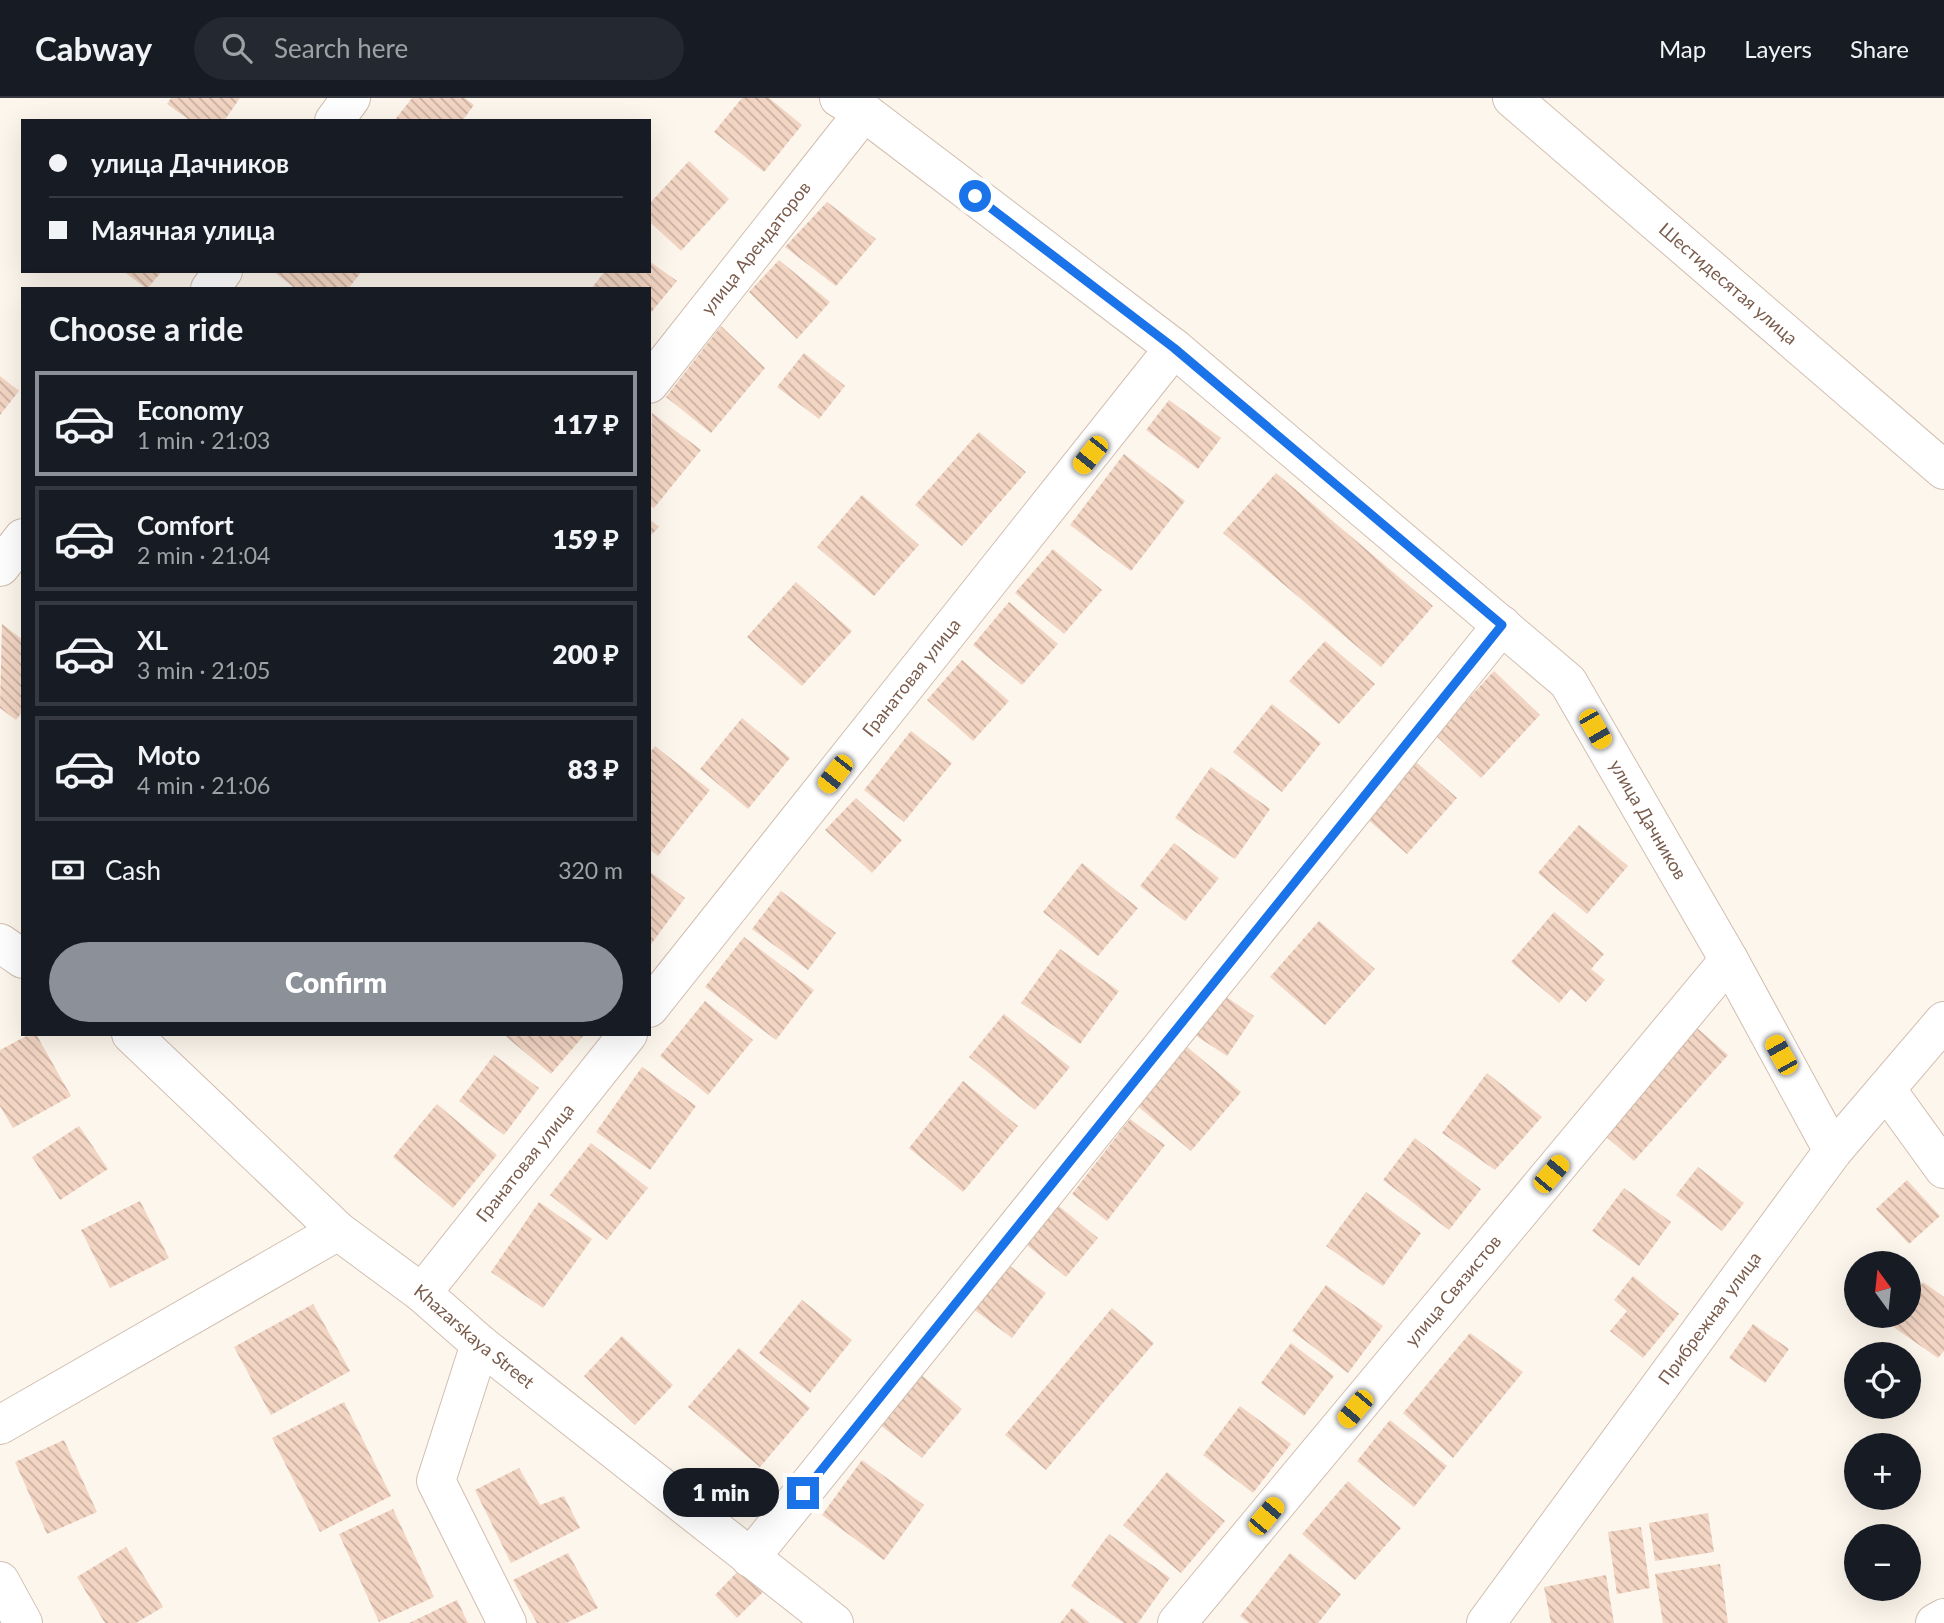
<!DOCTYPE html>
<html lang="en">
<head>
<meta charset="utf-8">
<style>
  :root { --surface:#171b24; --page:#242831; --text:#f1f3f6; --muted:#9ea1a6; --line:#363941; --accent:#8c9099 }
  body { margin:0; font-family:Lato,sans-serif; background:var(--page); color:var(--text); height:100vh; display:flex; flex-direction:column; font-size:26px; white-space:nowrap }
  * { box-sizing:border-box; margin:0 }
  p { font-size:23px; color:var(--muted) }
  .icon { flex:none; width:38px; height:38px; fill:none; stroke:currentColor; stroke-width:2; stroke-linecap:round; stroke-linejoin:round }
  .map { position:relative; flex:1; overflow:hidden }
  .panel { position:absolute; left:21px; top:189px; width:630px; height:749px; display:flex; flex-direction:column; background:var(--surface); border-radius:0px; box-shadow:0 7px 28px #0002 }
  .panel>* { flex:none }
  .guide { position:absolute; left:21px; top:21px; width:630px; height:154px; border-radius:0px; box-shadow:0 7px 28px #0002; display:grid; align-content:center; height:154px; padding:0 28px; background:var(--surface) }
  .needle { width:46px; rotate:345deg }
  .tools { position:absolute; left:1844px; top:1153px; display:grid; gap:14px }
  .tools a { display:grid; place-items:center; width:77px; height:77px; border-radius:50%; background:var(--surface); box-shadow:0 7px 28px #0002; font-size:35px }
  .end { position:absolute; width:32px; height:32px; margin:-16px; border:9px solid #1a73e8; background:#fff; box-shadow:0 0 0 4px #fff }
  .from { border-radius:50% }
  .bubble { position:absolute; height:49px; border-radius:24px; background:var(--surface); box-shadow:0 7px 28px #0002; font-size:23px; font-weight:800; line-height:49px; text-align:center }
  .car { position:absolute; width:21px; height:42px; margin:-21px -10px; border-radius:9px; box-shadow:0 0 5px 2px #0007; background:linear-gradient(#f5c518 24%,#345 0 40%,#f5c518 0 76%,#345 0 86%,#f5c518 0) }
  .guide b { display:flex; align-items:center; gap:24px; height:66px; font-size:26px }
  .guide b+b { border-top:2px solid var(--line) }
  .guide i { width:18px; height:18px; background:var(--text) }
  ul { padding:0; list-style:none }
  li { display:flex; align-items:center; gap:21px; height:105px; margin:0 14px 10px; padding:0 14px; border:4px solid var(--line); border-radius:0px }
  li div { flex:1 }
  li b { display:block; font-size:26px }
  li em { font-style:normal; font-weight:800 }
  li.on { border-color:var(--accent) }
  li>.icon { width:63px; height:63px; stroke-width:1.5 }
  h2 { padding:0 28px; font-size:32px; line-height:84px }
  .pay { display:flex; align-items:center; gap:18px; height:77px; padding:0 28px; font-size:26px }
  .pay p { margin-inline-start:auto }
  .button { display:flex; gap:14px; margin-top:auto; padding:14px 28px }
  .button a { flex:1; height:80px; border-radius:42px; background:var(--accent); color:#fff; font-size:28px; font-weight:800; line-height:80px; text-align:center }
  header { display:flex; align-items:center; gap:42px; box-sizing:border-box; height:98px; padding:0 35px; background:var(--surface); border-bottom:2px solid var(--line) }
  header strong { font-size:33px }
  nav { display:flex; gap:38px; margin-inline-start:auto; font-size:24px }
  .search { width:490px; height:63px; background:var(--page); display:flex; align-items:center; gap:18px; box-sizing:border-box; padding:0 24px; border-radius:38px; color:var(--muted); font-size:26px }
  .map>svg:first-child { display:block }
  .building { fill:url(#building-back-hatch) }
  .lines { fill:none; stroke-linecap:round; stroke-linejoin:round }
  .minor-casing { stroke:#d1beb0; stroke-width:40 }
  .tertiary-casing { stroke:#d1beb0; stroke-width:40 }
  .minor { stroke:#fff; stroke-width:38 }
  .tertiary { stroke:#fff; stroke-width:38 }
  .route { stroke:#1a73e8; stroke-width:9 }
  .labels { text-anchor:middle; stroke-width:5; stroke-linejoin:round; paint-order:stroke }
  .street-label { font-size:18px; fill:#7a5c4d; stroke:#fffaf3 }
</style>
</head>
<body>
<header>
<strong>Cabway</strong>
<div class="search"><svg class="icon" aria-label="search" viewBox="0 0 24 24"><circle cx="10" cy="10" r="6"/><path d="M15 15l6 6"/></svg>Search here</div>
<nav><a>Map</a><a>Layers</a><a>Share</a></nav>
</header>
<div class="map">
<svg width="1944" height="1525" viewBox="0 0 1944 1525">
  <defs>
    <pattern id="building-back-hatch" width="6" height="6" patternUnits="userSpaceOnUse" patternTransform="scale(1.75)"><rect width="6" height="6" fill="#f3d5c3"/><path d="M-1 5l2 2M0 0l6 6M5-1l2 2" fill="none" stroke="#cab0a1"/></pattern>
  </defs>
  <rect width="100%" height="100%" fill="#fdf6ec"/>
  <g class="building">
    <polygon points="171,0 240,0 224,23 191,23 167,6"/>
    <polygon points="412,0 465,0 474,7 462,23 394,23"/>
    <polygon points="742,0 769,0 802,27 764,74 714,34"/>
    <polygon points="689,63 729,101 681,153 649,123 649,106"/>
    <polygon points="827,104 876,141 836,188 785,149"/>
    <polygon points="779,162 830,204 797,241 749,194"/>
    <polygon points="649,163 677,183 649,217 649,191 591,191 605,173 649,173"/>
    <polygon points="123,173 162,173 147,191"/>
    <polygon points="273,173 362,173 348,191 296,191"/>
    <polygon points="721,228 765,270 711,335 666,299"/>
    <polygon points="804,255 845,288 819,321 777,289"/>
    <polygon points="0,278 19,293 0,317"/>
    <polygon points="1169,302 1221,340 1198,371 1146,332"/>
    <polygon points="652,315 701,352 654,410 649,407"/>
    <polygon points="979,334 1026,374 962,448 915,407"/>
    <polygon points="1124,356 1185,403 1131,473 1070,427"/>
    <polygon points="1276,375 1433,508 1381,569 1223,435"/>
    <polygon points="862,397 919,447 874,498 817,449"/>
    <polygon points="649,421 659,429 649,439"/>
    <polygon points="1053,451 1102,492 1064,536 1015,495"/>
    <polygon points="796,484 852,533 802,588 747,539"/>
    <polygon points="1009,504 1058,546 1022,587 973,547"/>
    <polygon points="2,526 23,542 23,613 16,622 0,610"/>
    <polygon points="1325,543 1375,586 1339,626 1289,583"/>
    <polygon points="962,562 1009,603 973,643 927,602"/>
    <polygon points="1494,573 1540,617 1481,680 1435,637"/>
    <polygon points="1272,606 1321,645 1282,694 1233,654"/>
    <polygon points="742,620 790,660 748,711 700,671"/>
    <polygon points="911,633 952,665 904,724 864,692"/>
    <polygon points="655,648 710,692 658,758 649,751 649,656"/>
    <polygon points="1415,663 1457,700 1407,756 1365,719"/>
    <polygon points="1211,669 1270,711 1235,761 1175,720"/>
    <polygon points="856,700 902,742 872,775 825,732"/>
    <polygon points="1579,727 1628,768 1587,816 1538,775"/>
    <polygon points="1174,745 1219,780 1185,823 1140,788"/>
    <polygon points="1082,765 1138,810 1098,858 1043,814"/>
    <polygon points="649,773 685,800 649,849"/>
    <polygon points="781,793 836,835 808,872 752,831"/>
    <polygon points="1554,814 1604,856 1591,871 1605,882 1586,904 1571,891 1559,905 1511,864"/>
    <polygon points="1319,823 1375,871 1325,927 1270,879"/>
    <polygon points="744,839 814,892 776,942 705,889"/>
    <polygon points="1060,851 1119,893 1080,946 1021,905"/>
    <polygon points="1222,896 1254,918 1227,958 1195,937"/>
    <polygon points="705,903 753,942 708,997 660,958"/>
    <polygon points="1004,916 1070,969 1035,1012 969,959"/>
    <polygon points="1697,930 1728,957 1634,1063 1603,1036"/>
    <polygon points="30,936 36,936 71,998 13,1030 0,1008 0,952"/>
    <polygon points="503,936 585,936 551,976"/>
    <polygon points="1186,948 1241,994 1191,1053 1135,1006"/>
    <polygon points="494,957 539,990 504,1037 459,1003"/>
    <polygon points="642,969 696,1008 650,1072 596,1034"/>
    <polygon points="1487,975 1542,1019 1495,1072 1442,1035"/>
    <polygon points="963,983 1018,1028 963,1094 909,1050"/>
    <polygon points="437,1006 497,1057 453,1110 393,1059"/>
    <polygon points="1130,1021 1165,1047 1107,1123 1072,1096"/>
    <polygon points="79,1028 108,1071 60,1102 32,1059"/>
    <polygon points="1415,1040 1481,1091 1449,1132 1383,1082"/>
    <polygon points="591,1045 648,1090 607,1142 550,1097"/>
    <polygon points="1698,1069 1744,1105 1722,1133 1676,1097"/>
    <polygon points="1907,1082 1940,1118 1909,1146 1876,1111"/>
    <polygon points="1624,1090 1671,1124 1639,1168 1592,1133"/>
    <polygon points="1366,1094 1421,1135 1383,1188 1326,1148"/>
    <polygon points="140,1103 169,1160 110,1190 81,1132"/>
    <polygon points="539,1104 592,1141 543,1210 491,1174"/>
    <polygon points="1055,1105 1098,1140 1066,1179 1023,1144"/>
    <polygon points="1002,1162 1046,1195 1012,1240 968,1207"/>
    <polygon points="1633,1178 1679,1216 1643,1260 1610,1233 1627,1213 1614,1202"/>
    <polygon points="1923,1184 1944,1199 1944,1253 1938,1260 1892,1228 1899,1218 1909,1218 1909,1203"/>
    <polygon points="1326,1187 1383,1228 1348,1275 1292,1233"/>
    <polygon points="802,1202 852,1242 810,1295 759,1255"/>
    <polygon points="313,1206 350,1273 271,1317 234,1249"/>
    <polygon points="1112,1210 1154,1245 1046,1372 1005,1337"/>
    <polygon points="1753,1226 1789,1251 1765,1285 1729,1260"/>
    <polygon points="1470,1235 1523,1274 1453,1360 1403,1315"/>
    <polygon points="622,1238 673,1287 635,1327 584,1278"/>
    <polygon points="1291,1245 1334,1278 1304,1318 1261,1285"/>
    <polygon points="739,1250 810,1310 760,1369 688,1309"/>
    <polygon points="920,1276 962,1311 922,1360 879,1326"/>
    <polygon points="344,1304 391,1398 320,1434 272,1340"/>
    <polygon points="1240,1308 1291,1346 1253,1395 1203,1357"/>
    <polygon points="1390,1322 1447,1368 1414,1409 1357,1363"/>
    <polygon points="64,1342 97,1414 47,1436 15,1364"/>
    <polygon points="862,1362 924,1407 884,1462 822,1417"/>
    <polygon points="519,1370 540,1407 564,1398 580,1430 511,1465 475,1392"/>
    <polygon points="1167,1374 1225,1423 1181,1475 1123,1427"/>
    <polygon points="1348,1383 1401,1430 1355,1482 1302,1436"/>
    <polygon points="393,1411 434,1499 379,1524 339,1436"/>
    <polygon points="1708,1415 1714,1454 1655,1463 1649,1425"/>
    <polygon points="1641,1429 1650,1490 1617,1496 1608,1434"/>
    <polygon points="1109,1436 1170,1480 1138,1525 1124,1525 1071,1488"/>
    <polygon points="126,1449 163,1509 136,1525 105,1525 77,1479"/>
    <polygon points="568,1455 598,1510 566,1525 537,1525 513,1482"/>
    <polygon points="1290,1455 1341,1496 1318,1525 1249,1525 1240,1518"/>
    <polygon points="1720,1466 1728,1525 1663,1525 1655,1476"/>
    <polygon points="740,1471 763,1494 737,1520 715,1497"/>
    <polygon points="1606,1477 1614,1525 1551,1525 1544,1489"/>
    <polygon points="457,1502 468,1525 409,1525"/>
    <polygon points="1072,1510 1090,1525 1060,1525"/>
  </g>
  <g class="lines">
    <g class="minor-casing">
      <g id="minor">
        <path id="s1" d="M 839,0 L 864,14 L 1174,250 L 1568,584 L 1729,862 L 1833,1053"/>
        <path id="s2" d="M 1512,0 L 1944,372"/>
        <polyline points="334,23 351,0"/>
        <polyline points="210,191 223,173"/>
        <path id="s3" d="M 649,286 L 864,14"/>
        <polyline points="0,469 23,440"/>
        <polyline points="0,845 23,861"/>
        <path id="s4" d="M 649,910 L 1174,250"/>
        <path id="s5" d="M 131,936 L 338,1133 L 422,1195 L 480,1246 L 834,1525"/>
        <polyline points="1886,991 1944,1071"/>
        <path id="s6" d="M 422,1195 L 628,936"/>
        <polyline points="480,1246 436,1383 507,1525"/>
        <polyline points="0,1327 338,1133"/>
        <polyline points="750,1460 1502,527"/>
        <polyline points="0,1483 23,1525"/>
        <path id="s7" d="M 1177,1525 L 1729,862"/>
        <polyline points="1935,1525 1944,1520"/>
      </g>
    </g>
    <g class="tertiary-casing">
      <g id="tertiary">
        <path id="s8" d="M 1486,1525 L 1833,1053 L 1944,923"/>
      </g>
    </g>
    <use href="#minor" class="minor"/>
    <use href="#tertiary" class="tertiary"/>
  </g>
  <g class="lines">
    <polyline class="route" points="803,1395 1502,527 1174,250 975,98"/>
  </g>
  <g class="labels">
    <g class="street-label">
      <text dy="6" stroke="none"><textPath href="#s3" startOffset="173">улица Арендаторов</textPath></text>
      <text dy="6" stroke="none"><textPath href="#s2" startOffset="285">Шестидесятая улица</textPath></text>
      <text dy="6" stroke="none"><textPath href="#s4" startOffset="422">Гранатовая улица</textPath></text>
      <text dy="6" stroke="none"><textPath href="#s1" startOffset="1094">улица Дачников</textPath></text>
      <text dy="6" stroke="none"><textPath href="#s6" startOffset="166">Гранатовая улица</textPath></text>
      <text dy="6" stroke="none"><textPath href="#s7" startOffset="432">улица Связистов</textPath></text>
      <text dy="6" stroke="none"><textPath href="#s8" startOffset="378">Прибрежная улица</textPath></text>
      <text dy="6" stroke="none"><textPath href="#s5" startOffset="458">Khazarskaya Street</textPath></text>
    </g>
  </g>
</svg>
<div class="tools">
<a><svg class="needle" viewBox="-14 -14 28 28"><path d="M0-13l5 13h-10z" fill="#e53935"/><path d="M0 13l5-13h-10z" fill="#9ea1a6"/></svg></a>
<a><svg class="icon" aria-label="locate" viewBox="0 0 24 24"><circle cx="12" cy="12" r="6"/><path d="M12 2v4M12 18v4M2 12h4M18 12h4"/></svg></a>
<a>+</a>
<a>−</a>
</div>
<i class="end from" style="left:975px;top:98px"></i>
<i class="end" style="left:803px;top:1395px"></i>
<div class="bubble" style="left:663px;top:1370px;width:116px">1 min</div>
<i class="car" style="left:1090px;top:357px;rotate:219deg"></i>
<i class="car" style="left:1595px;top:631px;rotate:150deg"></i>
<i class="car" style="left:835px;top:676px;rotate:218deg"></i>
<i class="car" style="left:1781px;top:957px;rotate:331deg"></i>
<i class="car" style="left:1551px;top:1076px;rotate:40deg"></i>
<i class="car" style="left:1355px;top:1311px;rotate:220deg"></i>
<i class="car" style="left:1266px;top:1418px;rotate:40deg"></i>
<div class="guide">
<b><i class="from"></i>улица Дачников</b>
<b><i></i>Маячная улица</b>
</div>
<section class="panel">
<h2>Choose a ride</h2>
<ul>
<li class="on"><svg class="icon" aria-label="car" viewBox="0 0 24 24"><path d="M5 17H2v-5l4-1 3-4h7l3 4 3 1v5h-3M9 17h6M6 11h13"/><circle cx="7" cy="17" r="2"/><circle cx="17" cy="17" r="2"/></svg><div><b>Economy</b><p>1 min · 21:03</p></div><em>117 ₽</em></li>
<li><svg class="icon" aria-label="car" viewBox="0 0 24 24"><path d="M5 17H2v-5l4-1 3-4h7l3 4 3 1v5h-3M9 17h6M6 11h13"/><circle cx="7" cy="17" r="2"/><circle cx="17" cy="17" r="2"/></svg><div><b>Comfort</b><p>2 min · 21:04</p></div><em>159 ₽</em></li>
<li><svg class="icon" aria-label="car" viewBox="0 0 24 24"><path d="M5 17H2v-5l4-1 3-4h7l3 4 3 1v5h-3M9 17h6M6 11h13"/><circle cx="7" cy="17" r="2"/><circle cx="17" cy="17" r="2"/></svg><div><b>XL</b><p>3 min · 21:05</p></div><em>200 ₽</em></li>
<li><svg class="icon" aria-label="car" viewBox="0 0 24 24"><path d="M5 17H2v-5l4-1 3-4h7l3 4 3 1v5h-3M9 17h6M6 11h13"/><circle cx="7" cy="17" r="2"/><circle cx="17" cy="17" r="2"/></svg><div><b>Moto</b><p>4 min · 21:06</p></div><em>83 ₽</em></li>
</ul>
<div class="pay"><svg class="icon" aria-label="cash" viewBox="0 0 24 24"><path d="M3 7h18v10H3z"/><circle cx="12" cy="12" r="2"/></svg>Cash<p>320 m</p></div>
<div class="button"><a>Confirm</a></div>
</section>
</div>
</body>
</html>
